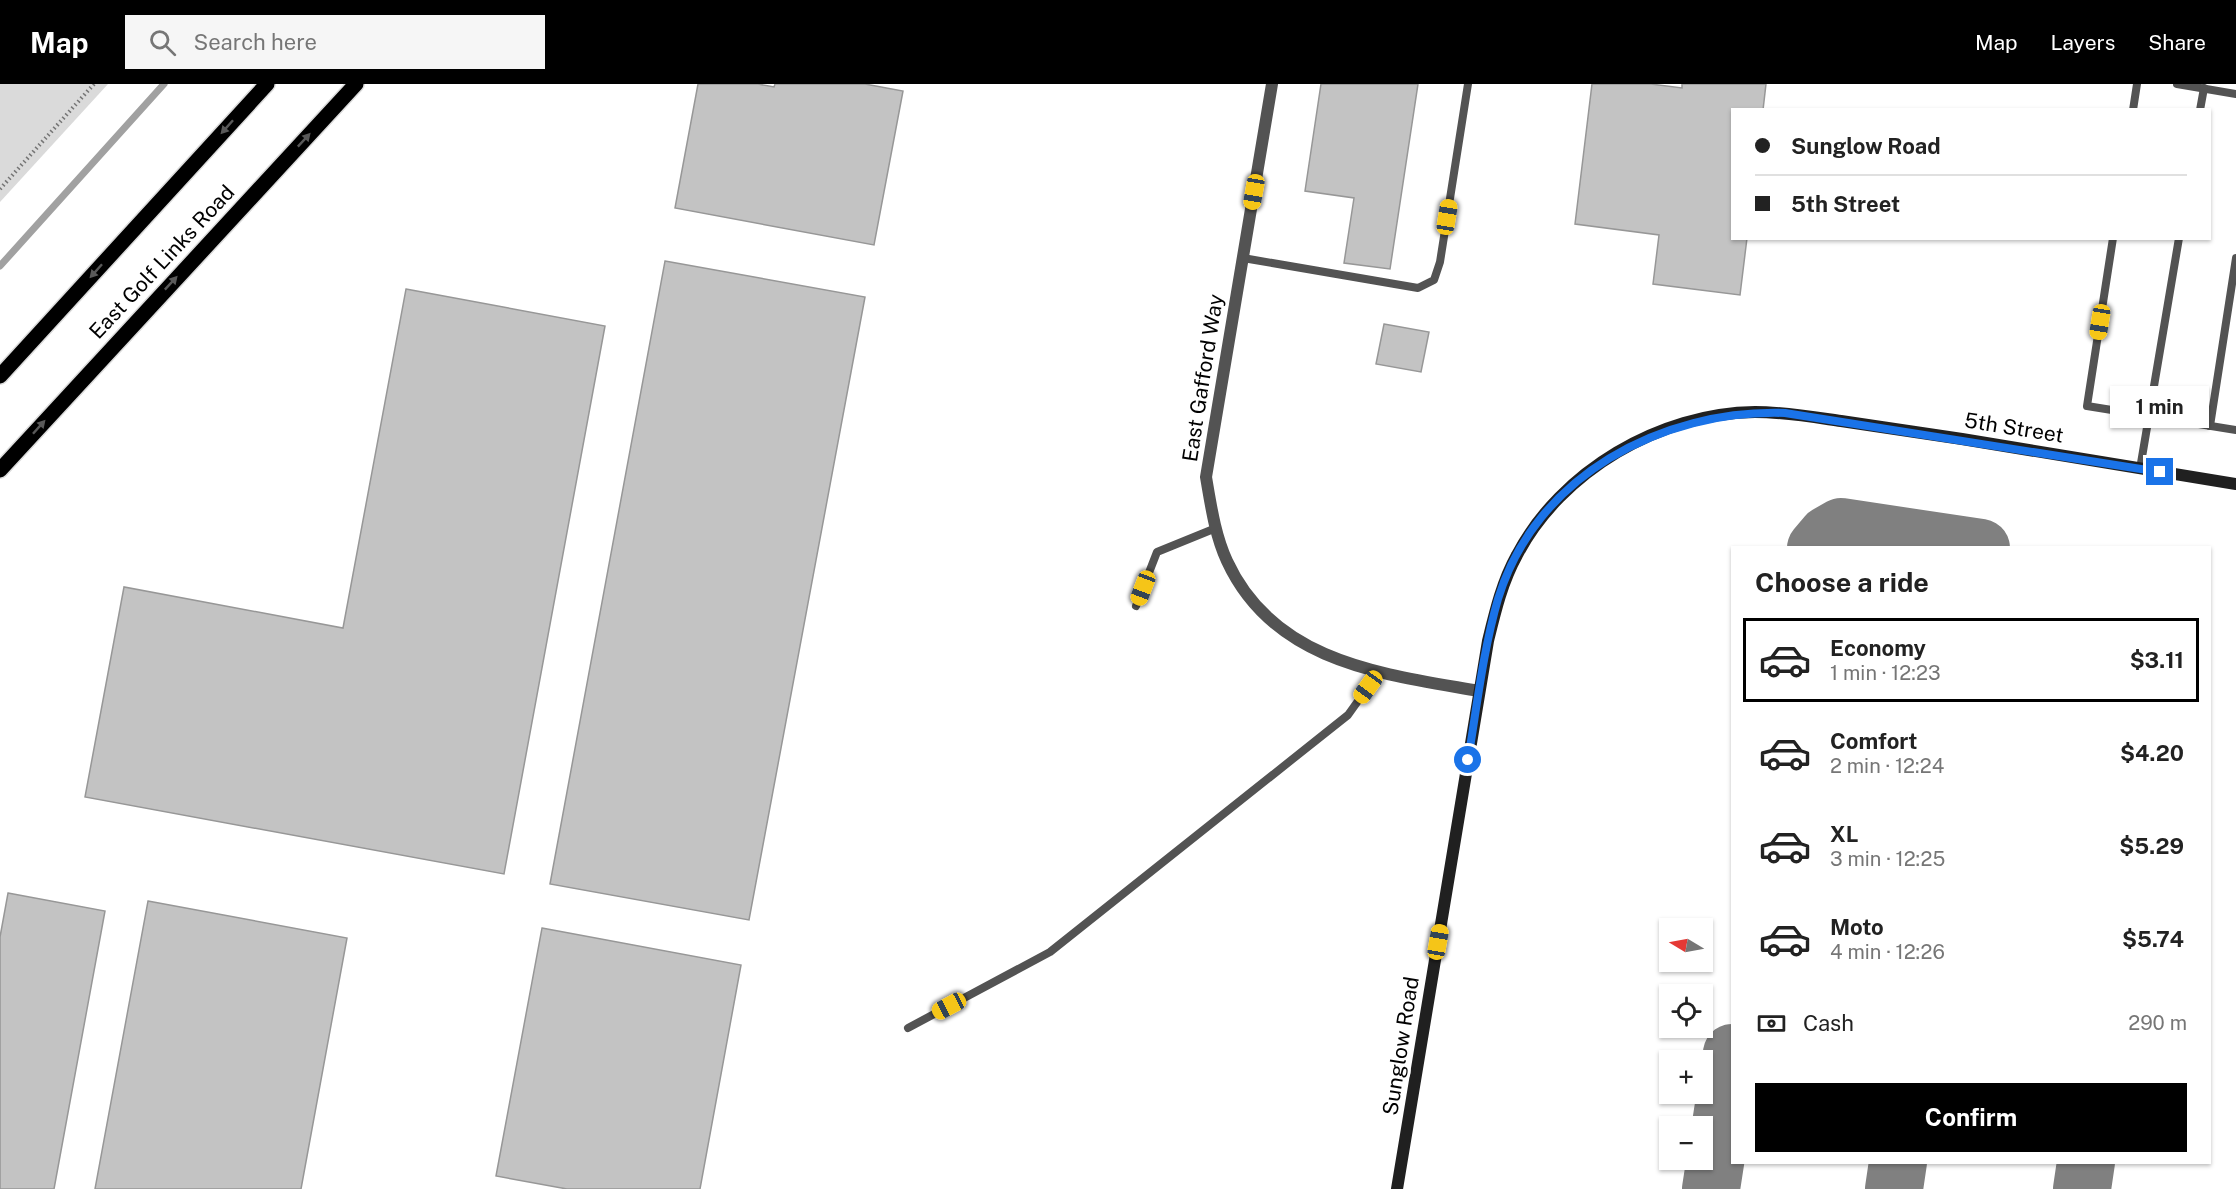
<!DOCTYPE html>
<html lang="en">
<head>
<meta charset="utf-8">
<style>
  :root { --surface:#fff; --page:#f6f6f6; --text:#222; --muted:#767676; --line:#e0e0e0; --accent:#000 }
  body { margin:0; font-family:"Public Sans",sans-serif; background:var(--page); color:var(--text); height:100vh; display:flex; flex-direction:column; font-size:22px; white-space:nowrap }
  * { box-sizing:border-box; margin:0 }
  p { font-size:20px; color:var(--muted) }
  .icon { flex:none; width:33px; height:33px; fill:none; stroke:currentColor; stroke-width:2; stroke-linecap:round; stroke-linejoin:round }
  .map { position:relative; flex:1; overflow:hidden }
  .panel { position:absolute; left:1731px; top:462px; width:480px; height:618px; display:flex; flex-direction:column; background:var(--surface); border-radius:0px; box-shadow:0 2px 4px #0004 }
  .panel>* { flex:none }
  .guide { position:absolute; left:1731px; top:24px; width:480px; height:132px; border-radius:0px; box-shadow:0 2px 4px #0004; display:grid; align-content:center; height:132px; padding:0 24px; background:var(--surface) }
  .needle { width:39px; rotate:280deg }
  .tools { position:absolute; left:1659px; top:834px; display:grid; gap:12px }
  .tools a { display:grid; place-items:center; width:54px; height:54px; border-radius:0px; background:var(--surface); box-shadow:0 2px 4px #0004; font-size:30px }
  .end { position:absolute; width:27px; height:27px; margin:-14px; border:8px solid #1a73e8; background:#fff; box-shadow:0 0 0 3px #fff }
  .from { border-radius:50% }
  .bubble { position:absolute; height:42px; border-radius:0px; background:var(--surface); box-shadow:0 2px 4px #0004; font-size:20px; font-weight:700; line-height:42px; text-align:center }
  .car { position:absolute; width:18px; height:36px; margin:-18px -9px; border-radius:8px; box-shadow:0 0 4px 2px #0007; background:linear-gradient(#f5c518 24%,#345 0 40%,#f5c518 0 76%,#345 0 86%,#f5c518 0) }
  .guide b { display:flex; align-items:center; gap:21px; height:57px; font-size:22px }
  .guide b+b { border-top:2px solid var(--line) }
  .guide i { width:15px; height:15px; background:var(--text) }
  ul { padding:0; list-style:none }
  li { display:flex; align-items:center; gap:18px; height:84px; margin:0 12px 9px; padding:0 12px; border:3px solid transparent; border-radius:0px }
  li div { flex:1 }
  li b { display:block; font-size:22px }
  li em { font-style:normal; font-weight:700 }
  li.on { border-color:var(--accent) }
  li>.icon { width:54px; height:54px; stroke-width:1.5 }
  h2 { padding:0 24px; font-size:27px; line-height:72px }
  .pay { display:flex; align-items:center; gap:15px; height:66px; padding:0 24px; font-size:22px }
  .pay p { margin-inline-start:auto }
  .action { display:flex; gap:12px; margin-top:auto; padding:12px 24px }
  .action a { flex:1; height:69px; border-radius:0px; background:var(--accent); color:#fff; font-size:24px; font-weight:700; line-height:69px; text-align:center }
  header { display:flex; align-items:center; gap:36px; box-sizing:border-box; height:84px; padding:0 30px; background:var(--accent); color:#fff }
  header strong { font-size:28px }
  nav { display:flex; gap:33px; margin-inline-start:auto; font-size:21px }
  .search { width:420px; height:54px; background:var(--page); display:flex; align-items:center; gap:15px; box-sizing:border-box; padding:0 21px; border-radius:0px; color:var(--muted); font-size:22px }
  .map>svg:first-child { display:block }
  .green { fill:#dadada }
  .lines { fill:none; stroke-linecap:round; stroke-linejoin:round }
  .stream { stroke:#a1a1a1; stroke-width:7 }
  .taxiway { stroke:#808080; stroke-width:58 }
  .building { fill:#c3c3c3; stroke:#979797; stroke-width:1.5 }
  .primary-casing { stroke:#dbdbdb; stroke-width:18 }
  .path { stroke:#757575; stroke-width:4; stroke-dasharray:1.5 3; stroke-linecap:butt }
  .lane { stroke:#535353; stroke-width:8 }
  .street { stroke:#535353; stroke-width:12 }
  .secondary { stroke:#202020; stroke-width:12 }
  .primary { stroke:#000; stroke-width:15 }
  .oneway { fill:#595959 }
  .route { stroke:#1a73e8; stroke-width:8 }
  .labels { text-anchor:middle; stroke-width:6; stroke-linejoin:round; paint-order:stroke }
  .street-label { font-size:21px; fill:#000; stroke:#fff }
</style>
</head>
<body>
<header>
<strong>Map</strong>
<div class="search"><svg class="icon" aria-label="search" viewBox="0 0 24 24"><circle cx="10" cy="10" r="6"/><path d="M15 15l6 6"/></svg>Search here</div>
<nav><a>Map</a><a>Layers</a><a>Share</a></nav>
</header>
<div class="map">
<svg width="2236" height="1105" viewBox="0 0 2236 1105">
  <rect width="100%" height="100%" fill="#fff"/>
  <polygon class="green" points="0,0 108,0 0,118"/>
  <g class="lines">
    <polyline class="stream" points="0,182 164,0"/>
    <g class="taxiway">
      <polyline points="1816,464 1827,451 1841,443 1981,464"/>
      <polyline points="1711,1105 1732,969"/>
      <polyline points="1894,1105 1898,1078"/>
      <polyline points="2082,1105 2086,1078"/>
    </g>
  </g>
  <g class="building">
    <polygon points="698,0 758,0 774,3 775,0 865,0 903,7 874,161 675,124"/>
    <polygon points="1321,0 1418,0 1390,185 1344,179 1354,114 1305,107"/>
    <polygon points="1592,0 1651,0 1682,4 1682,0 1766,0 1763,26 1732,26 1732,154 1747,154 1740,211 1653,200 1659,151 1575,140"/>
    <polygon points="665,177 865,213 749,836 550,800"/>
    <polygon points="406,205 605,242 504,790 85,713 124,503 343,544"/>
    <polygon points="1384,240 1429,248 1421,288 1376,280"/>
    <polygon points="8,809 105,827 54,1105 0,1105 0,853"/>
    <polygon points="148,817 347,854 301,1105 95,1105"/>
    <polygon points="542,844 741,881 700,1105 567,1105 496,1092"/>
  </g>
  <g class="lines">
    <g class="primary-casing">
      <g id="primary">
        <polyline points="0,292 267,0"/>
        <polyline points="0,386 356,0"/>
      </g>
    </g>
    <polyline class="path" points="0,105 94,0"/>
    <g class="lane">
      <polyline points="2177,0 2236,10"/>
      <polyline points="2133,26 2137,0"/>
      <polyline points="2200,26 2204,4"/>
      <polyline points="2113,154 2087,322 2236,346"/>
      <polyline points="1243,174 1418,204 1434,196 1440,178 1468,0"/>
      <polyline points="2210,342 2236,174"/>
      <polyline points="2140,385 2179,154"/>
      <polyline points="1136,522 1157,468 1216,444"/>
      <polyline points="908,944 1050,868 1348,631 1378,589"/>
    </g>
    <path class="street" d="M 1272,0 L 1206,393 C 1211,422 1215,451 1227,477 C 1274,579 1383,590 1479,607"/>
    <path class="secondary" d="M 1397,1105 L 1488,557 C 1495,528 1502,498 1517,471 C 1561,387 1660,329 1755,328 C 1784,328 1813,333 1841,337 C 1882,343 1922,349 1962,355 C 2054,370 2145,385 2236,400"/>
    <use href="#primary" class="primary"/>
  </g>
  <defs><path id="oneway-solid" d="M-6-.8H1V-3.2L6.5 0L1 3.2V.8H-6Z" transform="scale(1.5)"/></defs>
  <g class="oneway">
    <use href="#oneway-solid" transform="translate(227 43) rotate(132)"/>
    <use href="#oneway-solid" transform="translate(304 56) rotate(-47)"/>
    <use href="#oneway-solid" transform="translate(96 187) rotate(132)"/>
    <use href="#oneway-solid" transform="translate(171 199) rotate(-47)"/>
    <use href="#oneway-solid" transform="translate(39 343) rotate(-48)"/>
  </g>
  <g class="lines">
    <path class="route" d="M 1468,676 C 1477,622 1483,567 1498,515 C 1535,392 1662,325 1785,329 L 2160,388"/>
  </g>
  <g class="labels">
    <g class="street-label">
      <text transform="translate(162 178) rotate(-47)" y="7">East Golf Links Road</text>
      <text transform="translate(1203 294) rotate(-81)" y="7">East Gafford Way</text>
      <text transform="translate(2014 344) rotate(9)" y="7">5th Street</text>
      <text transform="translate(1401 962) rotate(-81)" y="7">Sunglow Road</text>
    </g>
  </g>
</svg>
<div class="tools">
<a><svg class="needle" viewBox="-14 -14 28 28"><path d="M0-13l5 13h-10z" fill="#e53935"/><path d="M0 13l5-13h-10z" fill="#767676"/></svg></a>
<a><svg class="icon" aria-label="locate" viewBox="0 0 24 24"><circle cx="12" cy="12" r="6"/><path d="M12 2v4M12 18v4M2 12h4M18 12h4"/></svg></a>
<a>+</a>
<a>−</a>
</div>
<i class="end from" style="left:1468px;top:676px"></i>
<i class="end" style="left:2160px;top:388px"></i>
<div class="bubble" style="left:2110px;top:302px;width:99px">1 min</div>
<i class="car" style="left:1254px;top:108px;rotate:190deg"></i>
<i class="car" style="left:1447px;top:133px;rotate:9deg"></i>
<i class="car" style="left:2100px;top:238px;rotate:189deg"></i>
<i class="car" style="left:1143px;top:504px;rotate:201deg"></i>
<i class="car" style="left:1368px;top:603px;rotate:216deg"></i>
<i class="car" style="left:1438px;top:858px;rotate:10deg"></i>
<i class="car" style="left:949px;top:922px;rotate:242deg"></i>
<div class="guide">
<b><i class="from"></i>Sunglow Road</b>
<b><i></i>5th Street</b>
</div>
<section class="panel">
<h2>Choose a ride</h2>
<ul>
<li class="on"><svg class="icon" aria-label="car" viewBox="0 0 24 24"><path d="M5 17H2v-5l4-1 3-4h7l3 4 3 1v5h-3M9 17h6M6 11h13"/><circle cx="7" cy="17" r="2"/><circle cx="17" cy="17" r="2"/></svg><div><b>Economy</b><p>1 min · 12:23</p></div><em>$3.11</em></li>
<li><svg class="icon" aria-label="car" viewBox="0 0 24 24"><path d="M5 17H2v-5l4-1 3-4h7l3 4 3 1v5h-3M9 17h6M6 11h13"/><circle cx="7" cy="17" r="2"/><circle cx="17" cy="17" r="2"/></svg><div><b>Comfort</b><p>2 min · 12:24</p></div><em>$4.20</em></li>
<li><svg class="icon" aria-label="car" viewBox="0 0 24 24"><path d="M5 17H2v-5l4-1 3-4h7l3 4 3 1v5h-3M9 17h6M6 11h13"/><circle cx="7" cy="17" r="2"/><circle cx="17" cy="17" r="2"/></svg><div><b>XL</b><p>3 min · 12:25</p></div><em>$5.29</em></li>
<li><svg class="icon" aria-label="car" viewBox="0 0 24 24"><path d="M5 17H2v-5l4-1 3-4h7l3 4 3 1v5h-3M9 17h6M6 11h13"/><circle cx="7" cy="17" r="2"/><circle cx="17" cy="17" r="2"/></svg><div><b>Moto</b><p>4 min · 12:26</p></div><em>$5.74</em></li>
</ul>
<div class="pay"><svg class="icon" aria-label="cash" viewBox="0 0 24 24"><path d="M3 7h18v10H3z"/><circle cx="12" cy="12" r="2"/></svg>Cash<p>290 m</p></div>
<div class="action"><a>Confirm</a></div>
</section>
</div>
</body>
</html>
